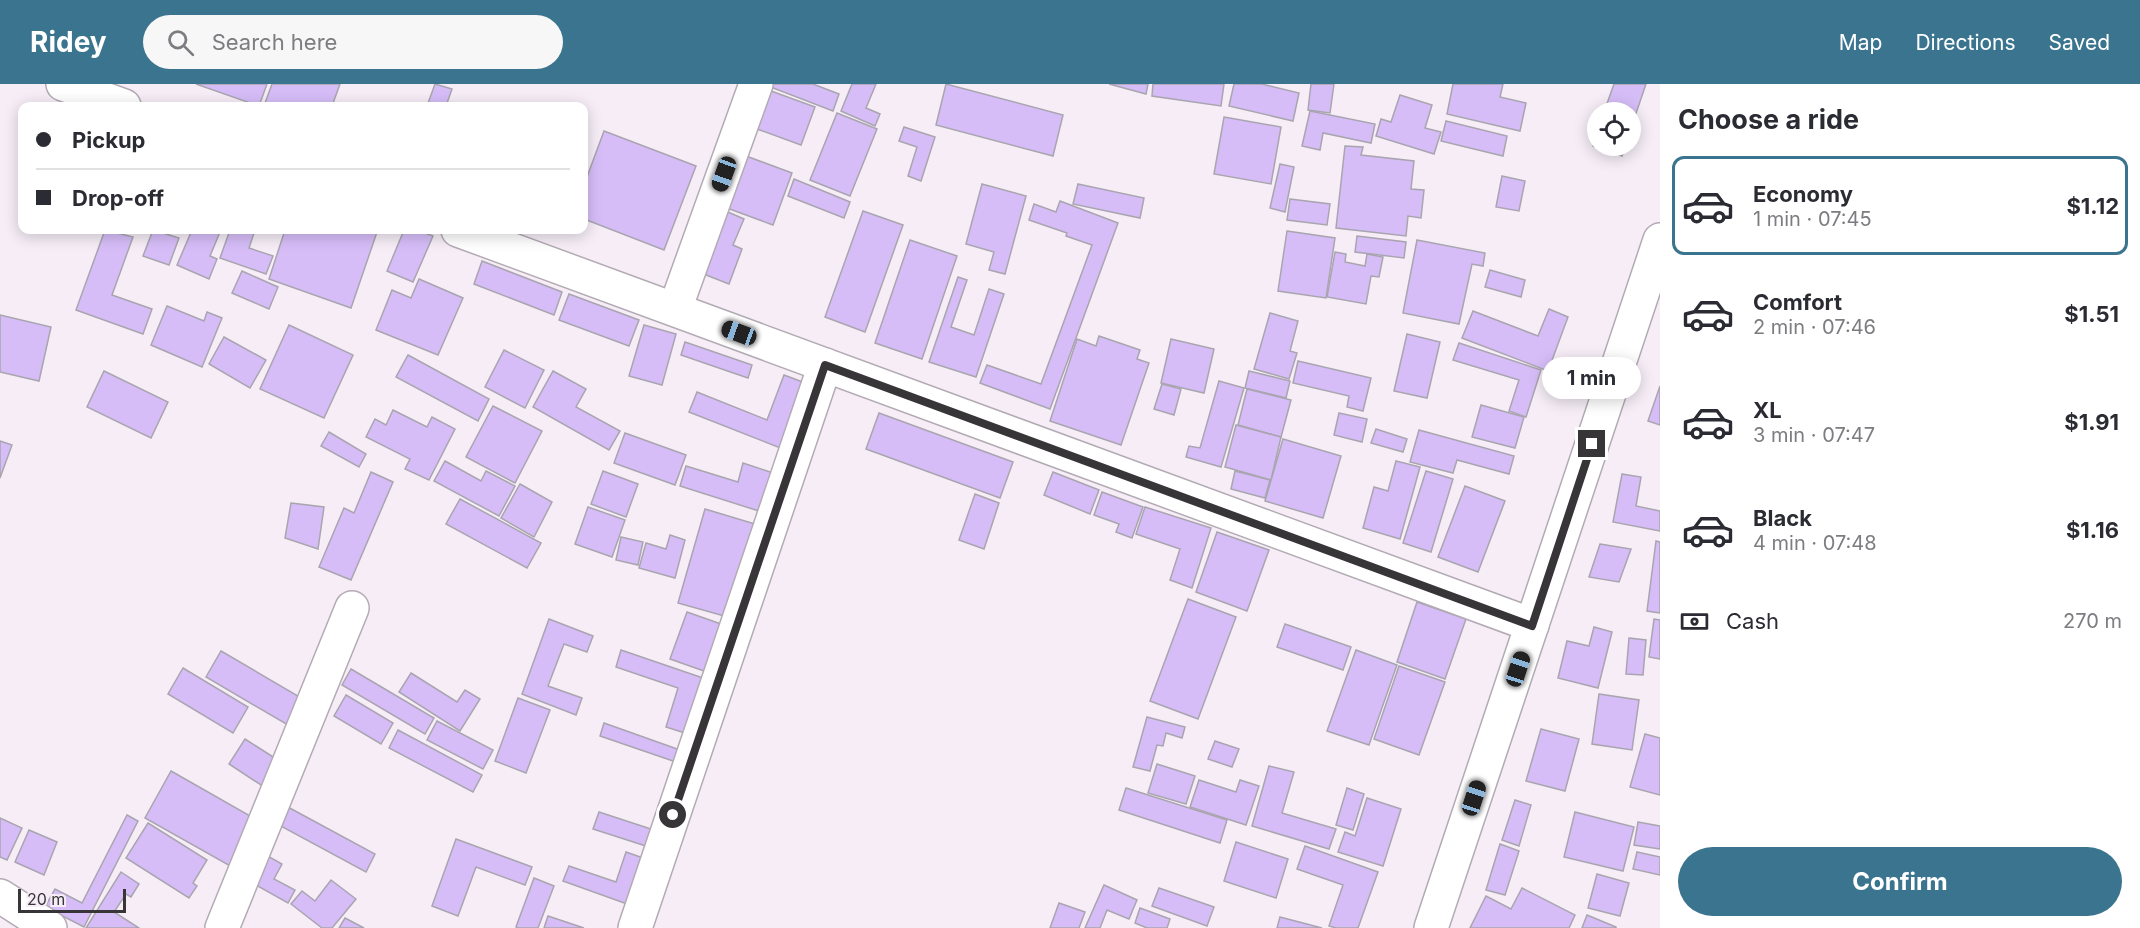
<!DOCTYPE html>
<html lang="en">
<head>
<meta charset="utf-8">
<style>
  :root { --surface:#fff; --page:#f7f7f7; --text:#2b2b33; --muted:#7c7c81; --line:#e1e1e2; --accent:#3b748e }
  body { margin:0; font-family:Inter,sans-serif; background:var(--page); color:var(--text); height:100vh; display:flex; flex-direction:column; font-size:22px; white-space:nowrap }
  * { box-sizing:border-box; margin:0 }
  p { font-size:20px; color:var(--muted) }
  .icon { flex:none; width:33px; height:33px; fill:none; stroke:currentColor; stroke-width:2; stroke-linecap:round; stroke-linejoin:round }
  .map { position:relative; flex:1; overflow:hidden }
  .panel { display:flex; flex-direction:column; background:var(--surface); width:480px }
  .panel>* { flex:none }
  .guide { position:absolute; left:18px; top:18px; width:570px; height:132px; border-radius:12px; box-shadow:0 3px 15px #0003; display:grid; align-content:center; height:132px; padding:0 18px; background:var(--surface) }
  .fabs { position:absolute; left:1587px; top:18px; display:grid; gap:12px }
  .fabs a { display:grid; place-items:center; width:54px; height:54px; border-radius:50%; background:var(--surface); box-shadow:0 3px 15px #0003; font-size:30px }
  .scale { position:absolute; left:18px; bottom:15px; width:108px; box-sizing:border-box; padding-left:6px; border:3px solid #383539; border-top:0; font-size:16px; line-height:21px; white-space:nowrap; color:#383539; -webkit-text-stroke:4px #f6edf7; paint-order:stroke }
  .end { position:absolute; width:27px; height:27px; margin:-14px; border:8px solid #383539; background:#fff; box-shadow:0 0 0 3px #fff }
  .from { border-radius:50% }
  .bubble { position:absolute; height:42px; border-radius:21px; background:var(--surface); box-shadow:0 3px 15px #0003; font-size:20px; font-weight:700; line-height:42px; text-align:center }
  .car { position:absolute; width:18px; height:36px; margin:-18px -9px; border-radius:8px; box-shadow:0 0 4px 2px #0007; background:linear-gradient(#222 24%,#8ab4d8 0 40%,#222 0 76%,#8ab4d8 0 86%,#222 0) }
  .guide b { display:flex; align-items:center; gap:21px; height:57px; font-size:22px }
  .guide b+b { border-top:2px solid var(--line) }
  .guide i { width:15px; height:15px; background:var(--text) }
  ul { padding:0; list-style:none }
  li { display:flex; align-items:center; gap:18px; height:99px; margin:0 12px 9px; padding:0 6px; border:3px solid transparent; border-radius:12px }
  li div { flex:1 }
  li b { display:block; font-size:22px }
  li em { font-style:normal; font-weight:700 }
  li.active { border-color:var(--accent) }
  li>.icon { width:54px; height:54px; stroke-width:1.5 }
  h2 { padding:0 18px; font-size:27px; line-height:72px }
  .pay { display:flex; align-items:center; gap:15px; height:66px; padding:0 18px; font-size:22px }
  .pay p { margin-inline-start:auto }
  .action { display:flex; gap:12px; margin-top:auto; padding:12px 18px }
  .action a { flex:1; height:69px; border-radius:36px; background:var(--accent); color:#fff; font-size:24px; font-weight:700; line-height:69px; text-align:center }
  header { display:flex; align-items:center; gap:36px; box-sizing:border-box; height:84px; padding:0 30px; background:var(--accent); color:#fff }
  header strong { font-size:28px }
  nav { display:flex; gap:33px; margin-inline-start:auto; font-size:21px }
  .search { width:420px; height:54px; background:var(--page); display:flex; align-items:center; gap:15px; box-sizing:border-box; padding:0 21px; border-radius:33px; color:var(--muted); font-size:22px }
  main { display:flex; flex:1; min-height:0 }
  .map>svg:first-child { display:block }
  .building { fill:#d6bdf8; stroke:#a9a5af; stroke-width:1.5 }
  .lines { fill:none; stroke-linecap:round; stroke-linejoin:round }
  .minor-casing { stroke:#b3abb4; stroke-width:36 }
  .minor { stroke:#fff; stroke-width:33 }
  .route { stroke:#383539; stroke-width:8 }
</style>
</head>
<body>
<header>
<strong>Ridey</strong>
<div class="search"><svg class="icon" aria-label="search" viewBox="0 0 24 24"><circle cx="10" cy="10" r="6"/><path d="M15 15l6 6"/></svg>Search here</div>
<nav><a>Map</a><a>Directions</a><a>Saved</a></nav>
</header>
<main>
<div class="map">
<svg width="1660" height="844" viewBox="0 0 1660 844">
  <rect width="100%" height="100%" fill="#f6edf7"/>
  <g class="building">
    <polygon points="196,0 267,0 259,22"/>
    <polygon points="272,0 340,0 332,22 264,22"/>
    <polygon points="435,0 452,5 446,22 427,22"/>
    <polygon points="763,0 813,0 839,10 833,27"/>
    <polygon points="852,0 876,0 866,24 880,30 875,42 841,27"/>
    <polygon points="946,0 1063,31 1053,72 936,41"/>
    <polygon points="1109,0 1148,0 1146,10"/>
    <polygon points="1153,0 1224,0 1221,22 1152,12"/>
    <polygon points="1234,0 1262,0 1299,9 1293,37 1229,22"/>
    <polygon points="1311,0 1334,0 1330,29 1308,26"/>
    <polygon points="1453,0 1503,0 1500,13 1526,19 1520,47 1447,30"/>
    <polygon points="1614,0 1646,0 1630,47 1630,28 1604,28"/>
    <polygon points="771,7 815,23 801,61 757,45"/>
    <polygon points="1400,11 1432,21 1425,44 1441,48 1434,70 1376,52 1381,35 1391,38"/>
    <polygon points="1310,27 1375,40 1371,59 1323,49 1320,66 1302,62"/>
    <polygon points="837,29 877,45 850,112 810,96"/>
    <polygon points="1224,33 1281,43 1271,100 1214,90"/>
    <polygon points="1446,37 1507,52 1503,72 1441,57"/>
    <polygon points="904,43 935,53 921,97 908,92 917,63 899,57"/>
    <polygon points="604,47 696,82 664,166 584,135 584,101"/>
    <polygon points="1598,49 1598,62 1626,62 1622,72 1593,62"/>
    <polygon points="1345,62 1363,63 1361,71 1414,77 1411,105 1424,106 1421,134 1408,132 1406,152 1336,144"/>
    <polygon points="746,72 792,89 773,141 727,124"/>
    <polygon points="1280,80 1294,83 1285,128 1270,124"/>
    <polygon points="1502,92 1525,97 1519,127 1496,123"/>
    <polygon points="794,95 850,118 844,134 788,112"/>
    <polygon points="982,100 1026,112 1005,190 989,186 994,168 966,160"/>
    <polygon points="1078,100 1144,114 1140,134 1073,120"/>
    <polygon points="1290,115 1330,120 1327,141 1287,136"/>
    <polygon points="1060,117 1118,139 1050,325 980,299 987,281 1041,300 1092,161 1066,152 1067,149 1029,136 1034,120 1056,128"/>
    <polygon points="721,125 744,135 733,161 742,165 729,200 696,187"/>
    <polygon points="863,127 903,141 865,248 825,233"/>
    <polygon points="105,146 133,153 112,211 152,225 143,250 76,226"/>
    <polygon points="153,146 179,154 169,181 143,172"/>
    <polygon points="192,146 214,146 220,148 210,172 217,175 209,195 177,181"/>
    <polygon points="230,146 255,146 249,164 273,172 266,190 220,174"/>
    <polygon points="285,146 370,146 377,148 351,224 269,195"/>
    <polygon points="404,146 417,146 433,152 413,198 387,187"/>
    <polygon points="1287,147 1335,154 1326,214 1278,207"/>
    <polygon points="1357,152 1406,158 1404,174 1355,168"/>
    <polygon points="910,156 957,172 922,275 875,259"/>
    <polygon points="1417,156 1485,169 1483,182 1472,180 1459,240 1403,229"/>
    <polygon points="1335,168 1346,170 1345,178 1365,182 1367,170 1383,173 1379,193 1371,192 1366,220 1327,213"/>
    <polygon points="482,177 562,208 554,231 474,200"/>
    <polygon points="1490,186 1525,196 1521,213 1485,203"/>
    <polygon points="242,187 278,203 269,225 232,209"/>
    <polygon points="958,193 967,196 951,243 974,251 989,205 1004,210 976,293 929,278"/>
    <polygon points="419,195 463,214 438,271 376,246 392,206 411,214"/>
    <polygon points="569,210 639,236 629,262 559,236"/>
    <polygon points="167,222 204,237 207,228 222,234 202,283 151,261"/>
    <polygon points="1549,225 1568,233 1548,287 1462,254 1473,227 1538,252"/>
    <polygon points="1270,229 1298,237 1290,267 1297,269 1289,295 1254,285"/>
    <polygon points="0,231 51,243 39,297 0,288"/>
    <polygon points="289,241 353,271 324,334 260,305"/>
    <polygon points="644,241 676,250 662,301 629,292"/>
    <polygon points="1407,250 1440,258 1427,314 1394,307"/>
    <polygon points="1099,252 1140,266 1137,275 1149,279 1121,361 1050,337 1077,255 1096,262"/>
    <polygon points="224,253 266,276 250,304 209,280"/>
    <polygon points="1171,255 1214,265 1204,309 1161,299"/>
    <polygon points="685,258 752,281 748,294 681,271"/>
    <polygon points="1459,259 1541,286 1526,333 1509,327 1519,296 1453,276"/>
    <polygon points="504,266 544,286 525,324 485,303"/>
    <polygon points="408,271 489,315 478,337 396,293"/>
    <polygon points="1298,277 1371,294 1363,327 1347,323 1349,312 1293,299"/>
    <polygon points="104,287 168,318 151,354 87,323"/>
    <polygon points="553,287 586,305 576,323 620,347 609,366 533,323"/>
    <polygon points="1249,287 1290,297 1286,314 1245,304"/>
    <polygon points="784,291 808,300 783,365 689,328 697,308 767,336"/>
    <polygon points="1219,297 1244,304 1221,383 1186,373 1189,362 1200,364"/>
    <polygon points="1162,300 1181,305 1174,331 1154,325"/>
    <polygon points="1660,302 1660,341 1648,337"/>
    <polygon points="1247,305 1291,316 1281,353 1238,341"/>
    <polygon points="1481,321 1524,333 1515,364 1472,353"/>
    <polygon points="493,322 542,347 515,399 466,373"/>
    <polygon points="393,326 427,343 432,333 455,345 429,396 405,385 410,375 366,353 375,335 386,341"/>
    <polygon points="879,329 1013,378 1000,414 866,365"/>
    <polygon points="1339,329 1367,335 1362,358 1334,351"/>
    <polygon points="1236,341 1281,353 1271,396 1225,383"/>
    <polygon points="1376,345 1407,355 1403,368 1371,359"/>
    <polygon points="1419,346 1514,372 1509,390 1457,376 1453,389 1410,378"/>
    <polygon points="329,348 366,370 359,383 321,362"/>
    <polygon points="625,349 686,371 675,401 614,379"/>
    <polygon points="1283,355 1341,372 1323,434 1265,417"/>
    <polygon points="0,357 12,361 0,394"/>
    <polygon points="445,377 481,397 486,387 515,402 499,432 434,397"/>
    <polygon points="1396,377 1420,383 1400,455 1363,444 1374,403 1388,407"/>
    <polygon points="743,379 773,389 762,428 680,402 686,382 738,398"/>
    <polygon points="603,387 638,400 626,433 591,420"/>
    <polygon points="1235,387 1270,396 1265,414 1231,405"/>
    <polygon points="1426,387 1453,395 1431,468 1403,459"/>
    <polygon points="371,388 393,398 351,496 319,483 344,424 354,429"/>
    <polygon points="1053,388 1099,406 1090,430 1044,411"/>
    <polygon points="1622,390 1641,393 1636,422 1660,427 1660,447 1613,438"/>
    <polygon points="520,400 552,418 534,453 501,434"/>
    <polygon points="1465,402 1505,417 1478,488 1438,473"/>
    <polygon points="1102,408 1143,423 1132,454 1116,448 1119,440 1094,431"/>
    <polygon points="975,410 999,419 984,465 959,456"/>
    <polygon points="460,415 541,459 527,484 446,440"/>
    <polygon points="291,419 324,423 318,465 285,454"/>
    <polygon points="588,423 625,436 612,473 575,460"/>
    <polygon points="1145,423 1211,444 1192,504 1170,496 1180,465 1136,450"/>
    <polygon points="705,425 755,440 728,533 678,519"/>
    <polygon points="1217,448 1269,466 1247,527 1196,508"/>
    <polygon points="670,451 685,456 675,494 639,484 646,459 666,465"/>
    <polygon points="621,453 643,458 638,481 616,476"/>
    <polygon points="1656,457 1660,458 1660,529 1647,527"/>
    <polygon points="1600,460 1631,465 1619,498 1589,493"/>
    <polygon points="1188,515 1236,533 1198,635 1150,617"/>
    <polygon points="1417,518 1466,535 1445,595 1397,578"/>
    <polygon points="687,528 721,540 704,587 670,575"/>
    <polygon points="549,535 593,552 587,568 564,560 548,602 582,614 576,631 522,610"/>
    <polygon points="1654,535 1660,536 1660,575 1649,573"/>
    <polygon points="1285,540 1351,563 1343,586 1277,563"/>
    <polygon points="1594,543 1612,548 1598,604 1558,594 1567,557 1589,562"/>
    <polygon points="1629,554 1646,556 1643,591 1626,590"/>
    <polygon points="621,566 703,594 685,649 666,643 678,604 616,583"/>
    <polygon points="1356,566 1397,581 1369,661 1327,647"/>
    <polygon points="221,567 303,615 288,641 206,593"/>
    <polygon points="1399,582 1445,598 1419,671 1374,655"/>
    <polygon points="183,584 248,623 233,649 168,610"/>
    <polygon points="351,585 434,634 425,650 342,601"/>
    <polygon points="411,589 457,618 465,606 480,615 460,647 399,608"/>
    <polygon points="1599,610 1639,616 1632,666 1592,660"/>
    <polygon points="346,611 393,639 381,660 334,632"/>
    <polygon points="518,614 550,626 526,689 495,677"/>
    <polygon points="1147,633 1185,643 1182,654 1166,649 1163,662 1157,661 1150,687 1133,683"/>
    <polygon points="437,637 493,666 483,685 427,656"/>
    <polygon points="604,639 680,666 676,678 600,652"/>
    <polygon points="1541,645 1579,655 1565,707 1526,697"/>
    <polygon points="398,646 482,691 473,708 389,664"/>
    <polygon points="1645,650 1660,654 1660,711 1630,703"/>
    <polygon points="245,655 281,678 264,703 229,680"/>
    <polygon points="1215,657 1239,665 1232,683 1208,675"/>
    <polygon points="1157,680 1195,692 1186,720 1148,709"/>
    <polygon points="1269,682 1294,688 1282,729 1336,745 1329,765 1252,742"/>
    <polygon points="171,687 259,737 232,783 145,734"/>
    <polygon points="1199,696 1236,708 1240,696 1259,702 1246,741 1190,723"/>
    <polygon points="1126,704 1227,736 1220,759 1119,726"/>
    <polygon points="1347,704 1364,710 1353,746 1336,741"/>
    <polygon points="1367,714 1401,725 1383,782 1338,768 1345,748 1355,752"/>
    <polygon points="1515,716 1531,721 1519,762 1502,756"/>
    <polygon points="286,722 375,770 366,788 277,740"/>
    <polygon points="599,728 654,746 649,763 593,745"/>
    <polygon points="1575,728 1634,743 1623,787 1564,773"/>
    <polygon points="127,731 138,737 84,843 45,823 55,805 82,819"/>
    <polygon points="0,734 22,744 7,776 0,773"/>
    <polygon points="1638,738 1660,742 1660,765 1634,761"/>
    <polygon points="148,739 207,776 193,799 197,802 189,814 126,774"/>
    <polygon points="29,746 57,758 44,791 15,778"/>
    <polygon points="456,755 532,783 525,801 476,783 458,832 432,822"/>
    <polygon points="1236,758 1288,775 1276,814 1224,797"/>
    <polygon points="1500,760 1519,767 1505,811 1486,806"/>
    <polygon points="1305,762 1378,788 1358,844 1336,844 1329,842 1343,801 1297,785"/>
    <polygon points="626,768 646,775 630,821 563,797 569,782 616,798"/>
    <polygon points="1637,768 1660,773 1660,791 1633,785"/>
    <polygon points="264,770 282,780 274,795 295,806 288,819 249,797"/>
    <polygon points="121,788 139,800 131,813 126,810 114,828 139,844 86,844"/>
    <polygon points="1597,790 1629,799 1620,832 1588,824"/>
    <polygon points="534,794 554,802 538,844 518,844 516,843"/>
    <polygon points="331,796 356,815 332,844 322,844 291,820 302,807 315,817"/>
    <polygon points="1104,801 1137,816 1129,835 1107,826 1100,844 1085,844"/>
    <polygon points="1159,804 1214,823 1207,842 1152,822"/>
    <polygon points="1522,804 1575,831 1569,844 1470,844 1486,812 1511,825"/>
    <polygon points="1059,819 1085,828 1079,844 1050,844"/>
    <polygon points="1140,824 1170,835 1167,844 1147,844 1135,839"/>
    <polygon points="1587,831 1616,843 1616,844 1582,844"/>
    <polygon points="548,832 584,844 544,844"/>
    <polygon points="1280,833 1322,844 1277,844"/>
    <polygon points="345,834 364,844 339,844"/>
  </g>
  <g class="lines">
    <g class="minor-casing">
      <g id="minor">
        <polyline points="63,0 124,22"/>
        <polyline points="458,146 1532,541"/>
        <polyline points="675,225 756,0"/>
        <polyline points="0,812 50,844"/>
        <polyline points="222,844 352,524"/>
        <polyline points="635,844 825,281"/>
        <polyline points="1431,844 1660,156"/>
      </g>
    </g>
    <use href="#minor" class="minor"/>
  </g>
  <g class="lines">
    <polyline class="route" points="673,731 825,281 1532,542 1592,360"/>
  </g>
</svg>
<div class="fabs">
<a><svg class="icon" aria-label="locate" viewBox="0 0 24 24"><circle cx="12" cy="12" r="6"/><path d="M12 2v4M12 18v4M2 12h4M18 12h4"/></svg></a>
</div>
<div class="scale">20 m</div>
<i class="end from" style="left:673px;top:731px"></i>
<i class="end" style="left:1592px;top:360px"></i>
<div class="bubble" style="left:1542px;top:273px;width:99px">1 min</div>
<i class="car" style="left:724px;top:90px;rotate:200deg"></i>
<i class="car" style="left:739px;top:249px;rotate:290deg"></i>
<i class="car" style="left:1518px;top:585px;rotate:18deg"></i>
<i class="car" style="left:1474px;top:714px;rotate:18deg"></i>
<div class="guide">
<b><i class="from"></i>Pickup</b>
<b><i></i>Drop-off</b>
</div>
</div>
<section class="panel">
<h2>Choose a ride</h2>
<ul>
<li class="active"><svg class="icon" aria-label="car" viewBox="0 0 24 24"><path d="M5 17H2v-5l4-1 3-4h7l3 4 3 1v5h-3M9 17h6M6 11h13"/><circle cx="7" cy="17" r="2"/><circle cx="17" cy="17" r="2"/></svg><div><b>Economy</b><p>1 min · 07:45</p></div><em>$1.12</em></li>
<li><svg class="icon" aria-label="car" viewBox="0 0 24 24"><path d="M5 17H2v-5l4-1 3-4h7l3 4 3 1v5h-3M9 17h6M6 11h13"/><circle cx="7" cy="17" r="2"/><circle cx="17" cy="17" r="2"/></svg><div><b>Comfort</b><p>2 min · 07:46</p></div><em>$1.51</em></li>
<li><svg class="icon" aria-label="car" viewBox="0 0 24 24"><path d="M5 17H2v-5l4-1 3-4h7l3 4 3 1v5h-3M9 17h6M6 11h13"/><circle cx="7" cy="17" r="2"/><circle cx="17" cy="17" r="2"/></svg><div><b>XL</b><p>3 min · 07:47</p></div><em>$1.91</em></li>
<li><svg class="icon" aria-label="car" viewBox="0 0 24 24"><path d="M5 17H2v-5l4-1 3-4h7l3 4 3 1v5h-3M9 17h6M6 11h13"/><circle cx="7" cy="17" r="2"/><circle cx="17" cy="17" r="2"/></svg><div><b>Black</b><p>4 min · 07:48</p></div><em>$1.16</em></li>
</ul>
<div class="pay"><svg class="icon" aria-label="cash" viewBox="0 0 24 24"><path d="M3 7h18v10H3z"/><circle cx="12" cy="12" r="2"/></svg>Cash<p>270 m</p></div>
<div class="action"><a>Confirm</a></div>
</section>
</main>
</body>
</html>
